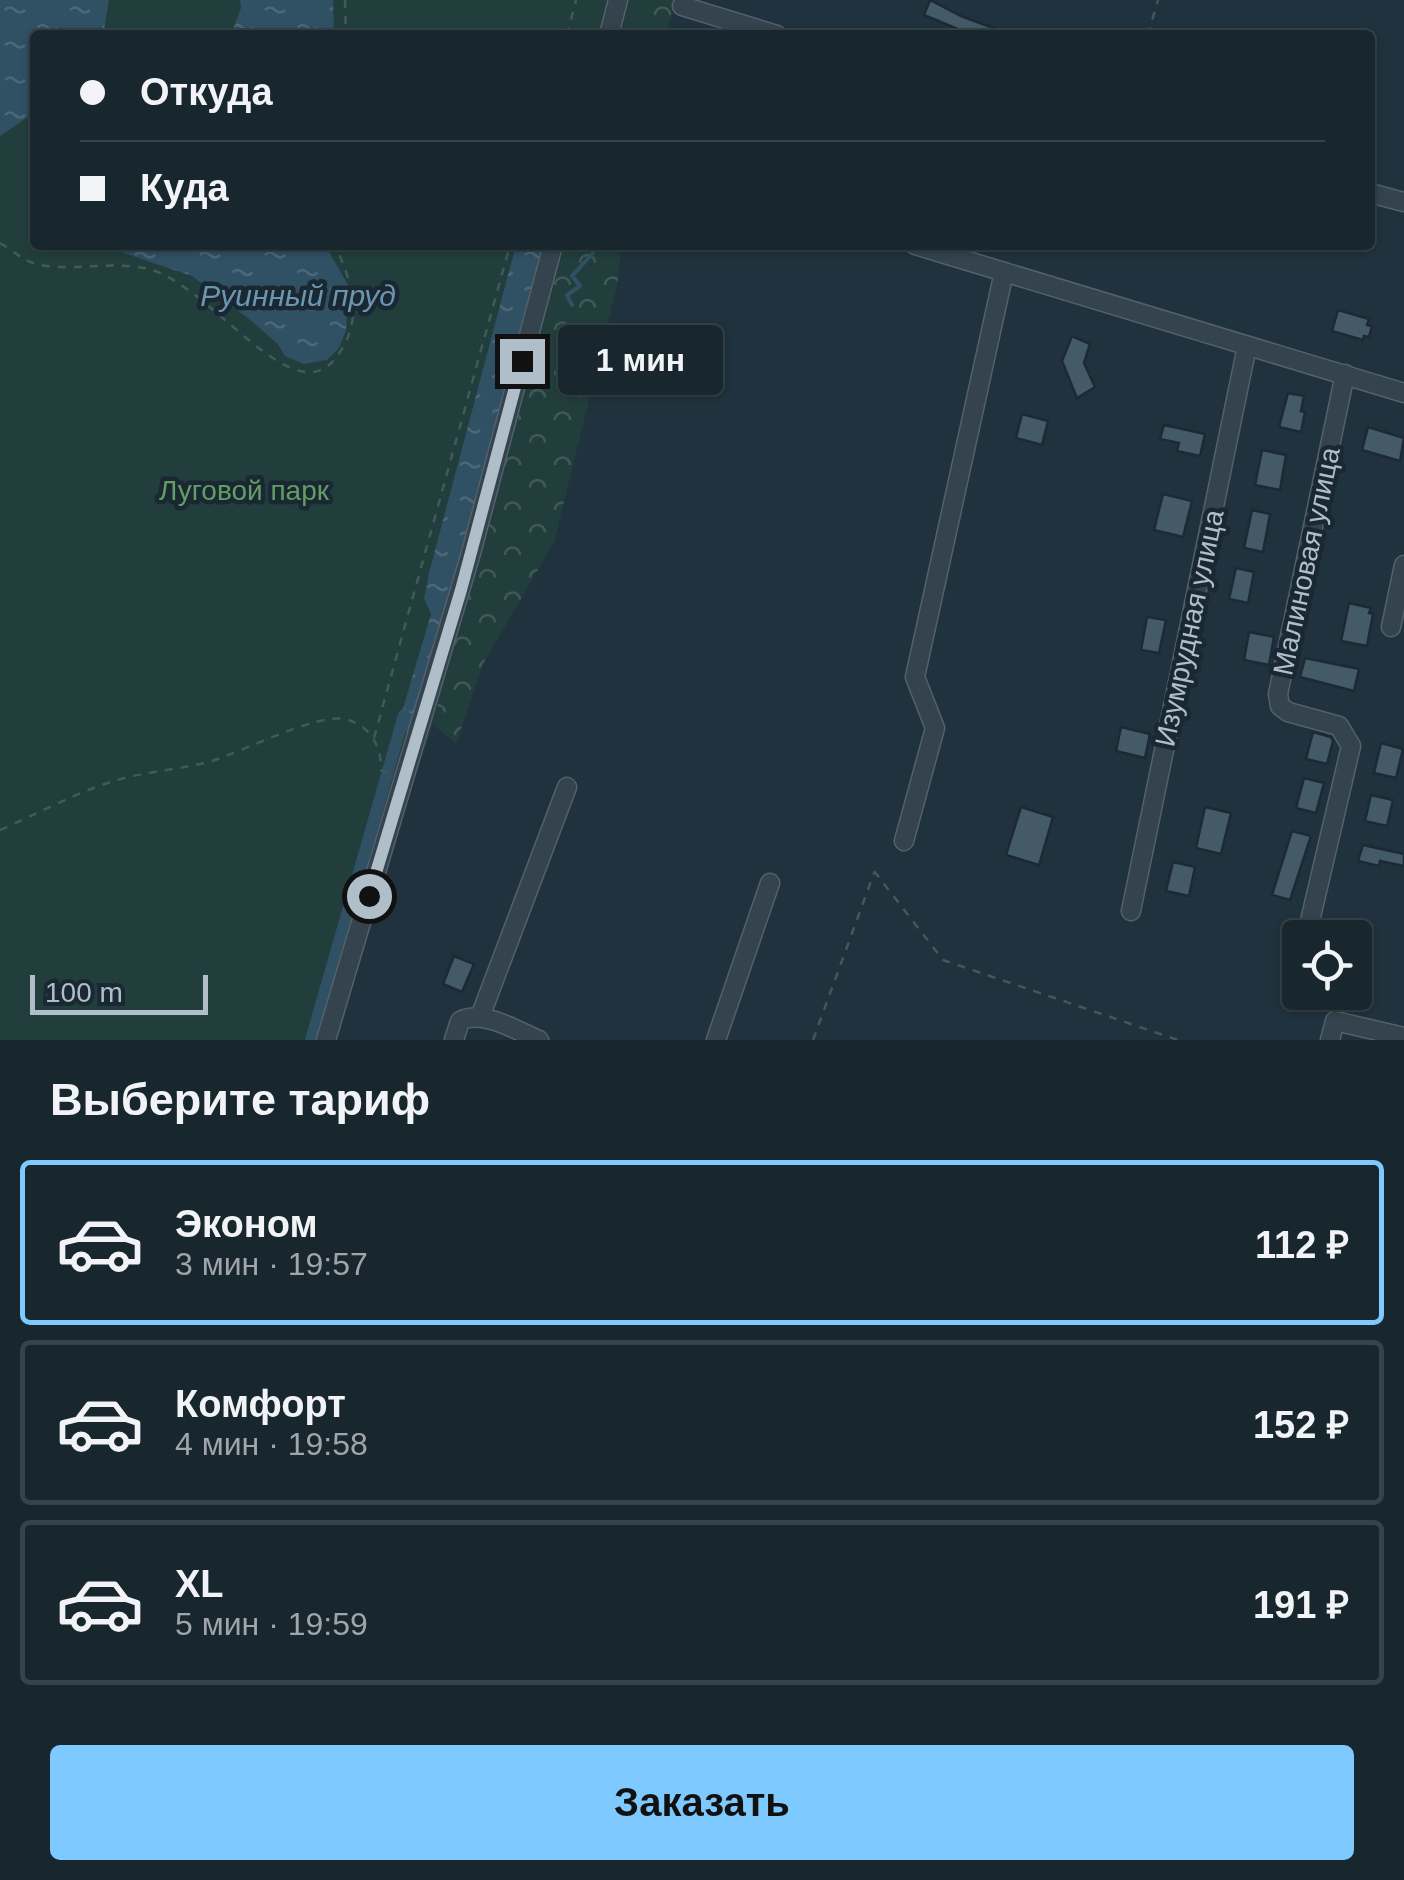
<!DOCTYPE html>
<html lang="ru">
<head>
<meta charset="utf-8">
<style>
  :root { --surface:#18262e; --page:#212e36; --text:#f1f3f6; --muted:#9fa5aa; --line:#36434a; --accent:#7ec9ff }
  body { margin:0; font-family:Arial,sans-serif; background:var(--page); color:var(--text); height:100vh; display:flex; flex-direction:column; font-size:38px; white-space:nowrap }
  * { box-sizing:border-box; margin:0 }
  p { font-size:32px; color:var(--muted) }
  .icon { flex:none; width:55px; height:55px; fill:none; stroke:currentColor; stroke-width:2; stroke-linecap:round; stroke-linejoin:round }
  .map { position:relative; height:1040px; overflow:hidden }
  .side { display:flex; flex-direction:column; background:var(--surface); flex:1 }
  .side>* { flex:none }
  .top-card { position:absolute; left:30px; top:30px; width:1345px; height:220px; border-radius:10px; box-shadow:0 2px 8px #0004,0 0 0 2px var(--line); display:grid; align-content:center; height:220px; padding:0 50px; background:var(--surface) }
  .fabs { position:absolute; left:1282px; top:920px; display:grid; gap:20px }
  .fabs a { display:grid; place-items:center; width:90px; height:90px; border-radius:10px; background:var(--surface); box-shadow:0 2px 8px #0004,0 0 0 2px var(--line); font-size:50px }
  .scale { position:absolute; left:30px; bottom:25px; width:178px; box-sizing:border-box; padding-left:10px; border:5px solid #afbec9; border-top:0; font-size:28px; line-height:35px; white-space:nowrap; color:#afbec9; -webkit-text-stroke:8px #192832; paint-order:stroke }
  .end { position:absolute; width:45px; height:45px; margin:-22px; border:12px solid #afbec9; background:#111; box-shadow:0 0 0 5px #111 }
  .from { border-radius:50% }
  .bubble { position:absolute; height:70px; border-radius:10px; background:var(--surface); box-shadow:0 2px 8px #0004,0 0 0 2px var(--line); font-size:32px; font-weight:600; line-height:70px; text-align:center }
  .top-card b { display:flex; align-items:center; gap:35px; height:95px; font-size:38px }
  .top-card b+b { border-top:2px solid var(--line) }
  .top-card i { width:25px; height:25px; background:var(--text) }
  ul { padding:0; list-style:none }
  li { display:flex; align-items:center; gap:30px; height:165px; margin:0 20px 15px; padding:0 30px; border:5px solid var(--line); border-radius:10px }
  li div { flex:1 }
  li b { display:block; font-size:38px }
  li em { font-style:normal; font-weight:600 }
  li.selected { border-color:var(--accent) }
  li>.icon { width:90px; height:90px; stroke-width:1.5 }
  h2 { padding:0 50px; font-size:45px; line-height:120px }
  .action { display:flex; gap:20px; margin-top:auto; padding:20px 50px }
  .action a { flex:1; height:115px; border-radius:10px; background:var(--accent); color:#111; font-size:40px; font-weight:600; line-height:115px; text-align:center }
  .map>svg:first-child { display:block }
  .forest { fill:url(#forest-crowns) }
  .green { fill:#223e3c }
  .water { fill:url(#water-ripples) }
  .lines { fill:none; stroke-linecap:round; stroke-linejoin:round }
  .stream { stroke:#305064; stroke-width:4 }
  .canal { stroke:#305064; stroke-width:12 }
  .building { fill:#455a67; stroke:#1b2a34; stroke-width:2.5 }
  .minor-casing { stroke:#52616b; stroke-width:21 }
  .path { stroke:#405a58; stroke-width:2.5; stroke-dasharray:8 8; stroke-linecap:butt }
  .minor { stroke:#34434d; stroke-width:18 }
  .route { stroke:#afbec9; stroke-width:12 }
  .labels { text-anchor:middle; stroke-width:9; stroke-linejoin:round; paint-order:stroke }
  .park-label { font-size:28px; fill:#639d65; stroke:#192832 }
  .street-label { font-size:28px; fill:#afbec9; stroke:#192832 }
  .water-label { font-size:30px; font-style:italic; fill:#6c96b0; stroke:#192832 }
</style>
</head>
<body>
<div class="map">
<svg width="1404" height="1040" viewBox="0 0 1404 1040">
  <defs>
    <pattern id="forest-crowns" width="20" height="18" patternUnits="userSpaceOnUse" patternTransform="scale(2.5)"><rect width="20" height="18" fill="#223e3c"/><path d="M2 6a3 3 0 1 1 6 0M12 15a3 3 0 1 1 6 0" fill="none" stroke="#405857"/></pattern>
    <pattern id="water-ripples" width="26" height="14" patternUnits="userSpaceOnUse" patternTransform="scale(2.5)"><rect width="26" height="14" fill="#305064"/><path d="M2 4q2-2 4 0t4 0M15 11q2-2 4 0t4 0" fill="none" stroke="#4b6779"/></pattern>
  </defs>
  <rect width="100%" height="100%" fill="#20323d"/>
  <g class="forest">
    <polygon points="623,0 676,0 666,35 614,35"/>
    <polygon points="558,245 621,245 618,281 554,542 483,664 456,744 428,720"/>
  </g>
  <polygon class="green" points="0,0 622,0 612,35 35,35 35,245 558,245 430,735 408,797 333,1040 0,1040"/>
  <g class="water">
    <polygon points="0,0 109,0 103,35 35,35 35,112 0,136"/>
    <polygon points="240,0 333,0 334,35 231,35 241,8"/>
    <polygon points="110,245 325,245 348,285 346,331 339,348 327,360 304,364 285,356 278,344 249,319 192,276 118,251"/>
    <path d="M 516,245 L 545,245 C 499,408 458,572 409,733 L 397,729 L 431,614 L 424,598 L 429,573 Z"/>
  </g>
  <g class="lines">
    <polyline class="stream" points="572,305 567,295 580,286 572,276 593,253 593,245"/>
    <polyline class="canal" points="311,1040 404,715"/>
  </g>
  <g class="building">
    <polygon points="930,0 961,16 1012,35 972,35 924,15"/>
    <polygon points="1338,310 1369,319 1367,325 1372,326 1369,337 1364,336 1363,340 1332,331"/>
    <polygon points="1072,336 1090,344 1084,363 1095,387 1077,398 1062,361"/>
    <polygon points="1288,393 1304,396 1301,411 1305,412 1301,432 1279,427"/>
    <polygon points="1022,414 1048,421 1042,445 1016,438"/>
    <polygon points="1164,425 1205,434 1200,456 1177,451 1179,443 1160,439"/>
    <polygon points="1368,427 1404,438 1400,461 1362,450"/>
    <polygon points="1262,450 1286,455 1280,490 1255,485"/>
    <polygon points="1163,494 1192,501 1183,537 1154,530"/>
    <polygon points="1252,510 1270,514 1263,552 1244,548"/>
    <polygon points="1236,568 1254,572 1248,603 1229,599"/>
    <polygon points="1349,603 1371,608 1369,613 1373,614 1367,646 1341,641"/>
    <polygon points="1147,617 1166,620 1159,653 1141,650"/>
    <polygon points="1249,632 1274,637 1269,665 1244,660"/>
    <polygon points="1305,658 1359,669 1354,691 1300,677"/>
    <polygon points="1121,727 1150,734 1145,758 1116,751"/>
    <polygon points="1313,732 1331,737 1333,741 1327,764 1306,759"/>
    <polygon points="1381,743 1403,749 1396,778 1374,773"/>
    <polygon points="1304,778 1324,783 1316,813 1296,808"/>
    <polygon points="1371,795 1393,800 1387,826 1365,821"/>
    <polygon points="1021,807 1053,817 1039,865 1006,855"/>
    <polygon points="1205,807 1231,813 1221,854 1196,848"/>
    <polygon points="1292,831 1311,836 1290,900 1272,895"/>
    <polygon points="1363,845 1404,854 1404,866 1380,861 1379,866 1358,861"/>
    <polygon points="1173,862 1195,867 1189,896 1166,891"/>
    <polygon points="454,956 474,964 462,992 443,984"/>
  </g>
  <g class="lines">
    <g class="minor-casing">
      <g id="minor">
        <polyline points="682,6 777,35"/>
        <polyline points="609,35 618,0"/>
        <polyline points="1370,193 1404,202"/>
        <polyline points="915,245 1404,393"/>
        <polyline points="1391,627 1404,565"/>
        <polyline points="904,841 935,728 915,677 1004,272"/>
        <polyline points="1131,911 1247,346"/>
        <polyline points="1306,938 1351,746 1339,726 1288,712 1280,706 1278,694 1345,374"/>
        <polyline points="1298,970 1300,961"/>
        <polyline points="480,1017 567,787"/>
        <polyline points="326,1040 471,553 553,245"/>
        <path d="M 454,1040 L 460,1021 C 483,1009 517,1031 539,1040"/>
        <polyline points="716,1040 770,883"/>
        <polyline points="1330,1040 1335,1021 1404,1037"/>
      </g>
    </g>
    <g class="path">
      <polyline points="345,0 346,35"/>
      <polyline points="567,35 576,0"/>
      <polyline points="1148,35 1158,0"/>
      <path d="M 0,243 C 11,249 21,259 33,263 C 64,274 118,258 155,271 C 203,288 266,371 308,372 C 325,373 335,361 343,347 C 363,313 350,278 335,245"/>
      <polyline points="374,738 510,245"/>
      <path d="M 0,830 C 37,814 75,793 114,781 C 146,771 180,770 212,761 C 244,751 315,714 344,719 C 369,724 382,746 381,770 L 390,774"/>
      <polyline points="874,871 943,960 1178,1040"/>
      <polyline points="813,1040 874,873"/>
    </g>
    <use href="#minor" class="minor"/>
  </g>
  <g class="lines">
    <polyline class="route" points="369,896 461,590 522,361"/>
  </g>
  <g class="labels">
    <g class="park-label">
      <text x="244" y="500">Луговой парк</text>
    </g>
    <g class="street-label">
      <text transform="translate(1306 561) rotate(-78)" y="10">Малиновая улица</text>
      <text transform="translate(1189 628) rotate(-78)" y="10">Изумрудная улица</text>
    </g>
    <g class="water-label">
      <text x="298" y="306">Руинный пруд</text>
    </g>
  </g>
</svg>
<div class="fabs">
<a><svg class="icon" aria-label="locate" viewBox="0 0 24 24"><circle cx="12" cy="12" r="6"/><path d="M12 2v4M12 18v4M2 12h4M18 12h4"/></svg></a>
</div>
<div class="scale">100 m</div>
<i class="end from" style="left:369px;top:896px"></i>
<i class="end" style="left:522px;top:361px"></i>
<div class="bubble" style="left:558px;top:325px;width:165px">1 мин</div>
<div class="top-card">
<b><i class="from"></i>Откуда</b>
<b><i></i>Куда</b>
</div>
</div>
<section class="side">
<h2>Выберите тариф</h2>
<ul>
<li class="selected"><svg class="icon" aria-label="car" viewBox="0 0 24 24"><path d="M5 17H2v-5l4-1 3-4h7l3 4 3 1v5h-3M9 17h6M6 11h13"/><circle cx="7" cy="17" r="2"/><circle cx="17" cy="17" r="2"/></svg><div><b>Эконом</b><p>3 мин · 19:57</p></div><em>112 ₽</em></li>
<li><svg class="icon" aria-label="car" viewBox="0 0 24 24"><path d="M5 17H2v-5l4-1 3-4h7l3 4 3 1v5h-3M9 17h6M6 11h13"/><circle cx="7" cy="17" r="2"/><circle cx="17" cy="17" r="2"/></svg><div><b>Комфорт</b><p>4 мин · 19:58</p></div><em>152 ₽</em></li>
<li><svg class="icon" aria-label="car" viewBox="0 0 24 24"><path d="M5 17H2v-5l4-1 3-4h7l3 4 3 1v5h-3M9 17h6M6 11h13"/><circle cx="7" cy="17" r="2"/><circle cx="17" cy="17" r="2"/></svg><div><b>XL</b><p>5 мин · 19:59</p></div><em>191 ₽</em></li>
</ul>
<div class="action"><a>Заказать</a></div>
</section>
</body>
</html>
